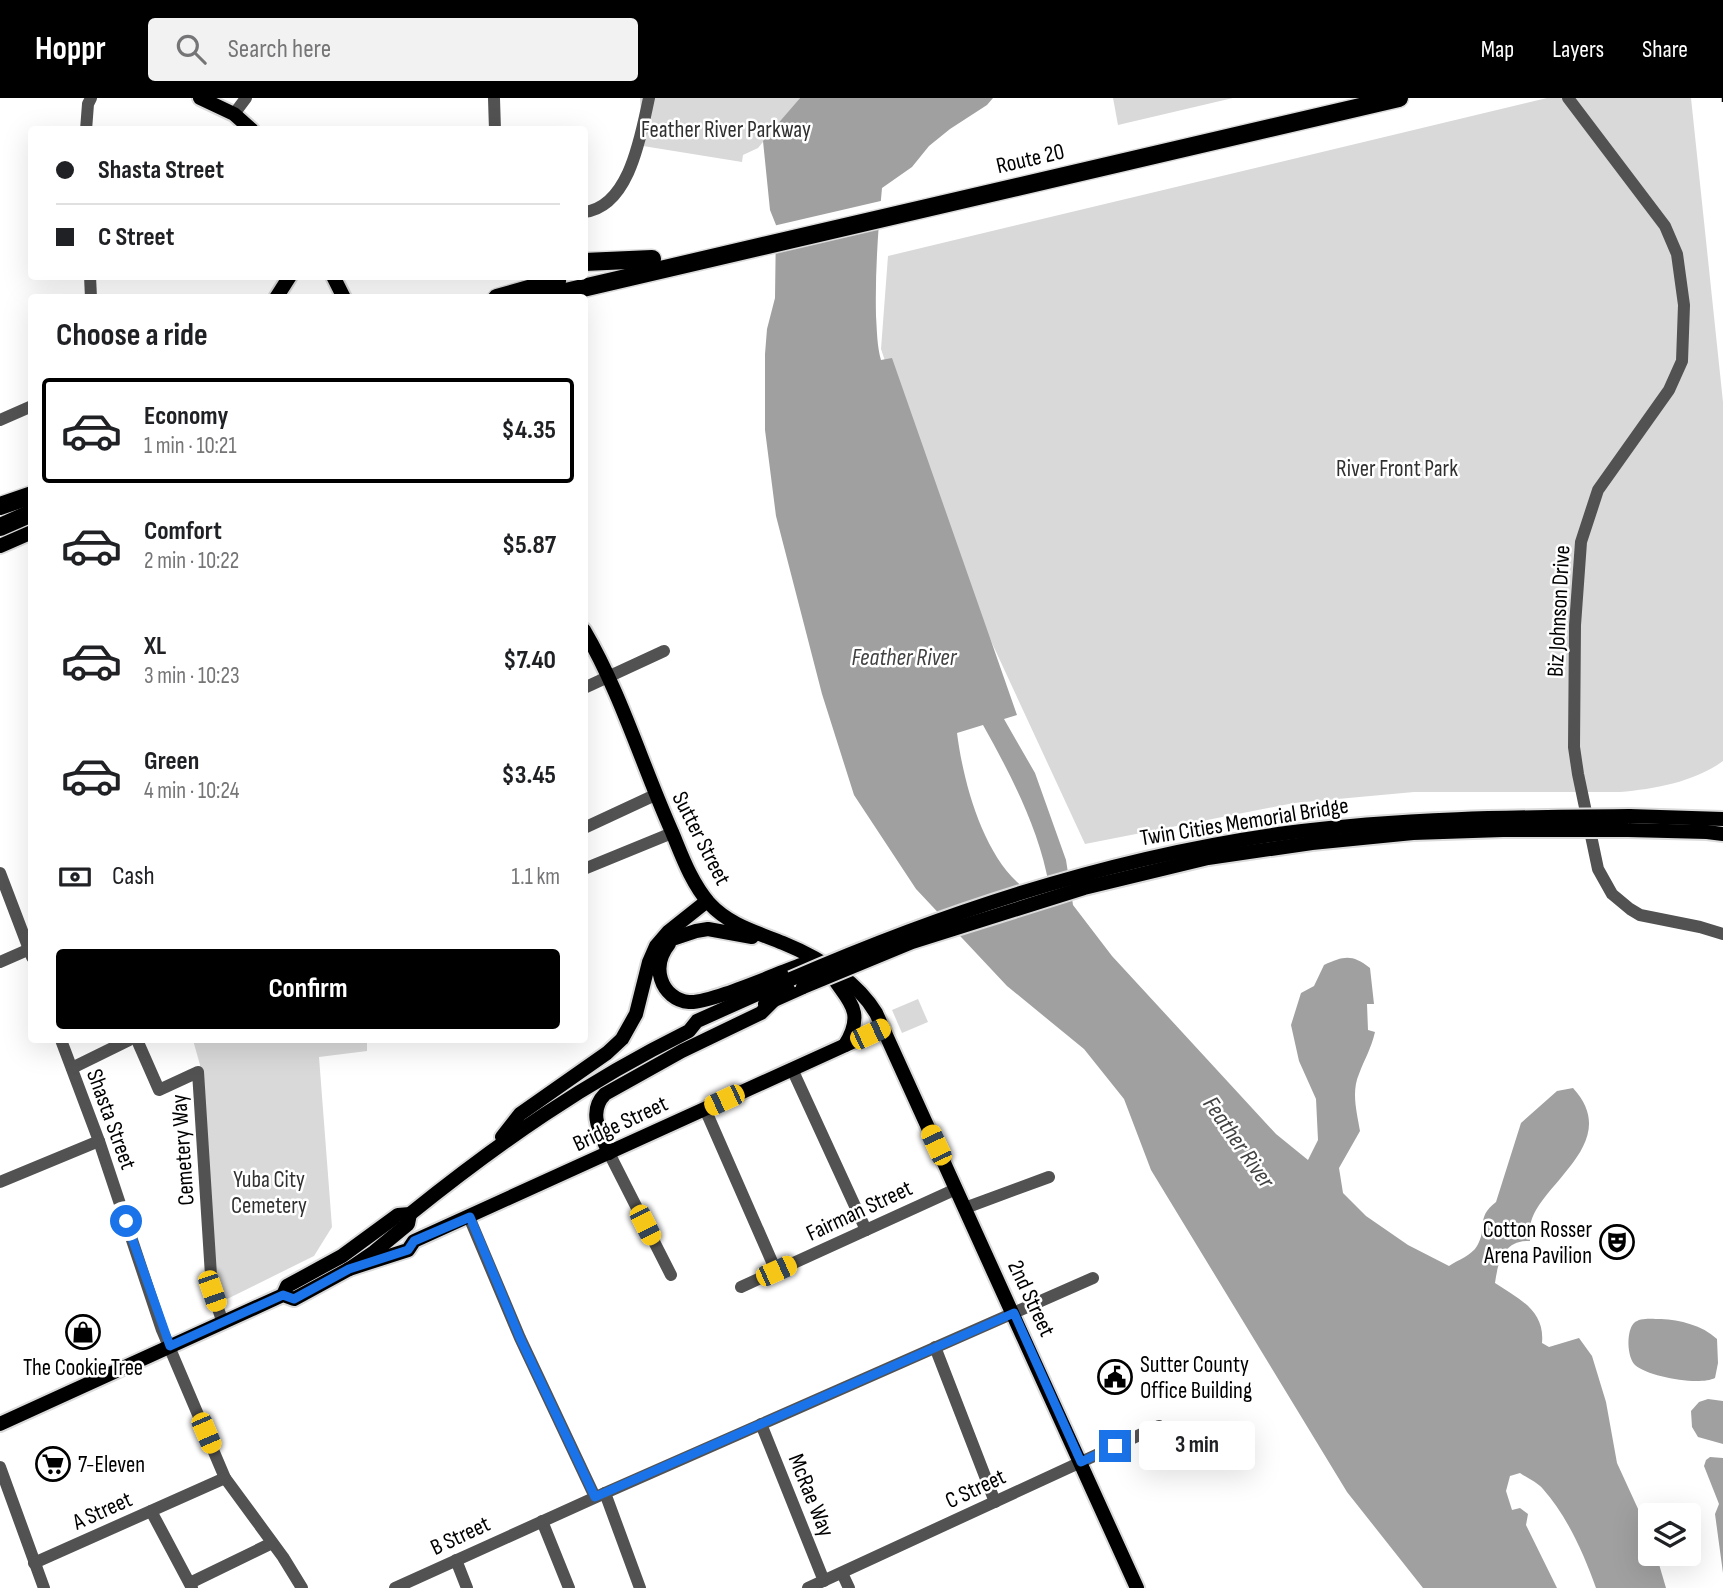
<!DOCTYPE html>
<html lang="en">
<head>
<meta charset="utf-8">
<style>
  :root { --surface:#fff; --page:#f2f2f2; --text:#202124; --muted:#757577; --line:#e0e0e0; --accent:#000 }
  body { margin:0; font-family:"Sofia Sans Condensed",sans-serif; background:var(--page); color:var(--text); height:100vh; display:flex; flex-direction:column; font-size:26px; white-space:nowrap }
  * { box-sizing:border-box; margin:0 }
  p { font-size:23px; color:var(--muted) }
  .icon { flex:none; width:38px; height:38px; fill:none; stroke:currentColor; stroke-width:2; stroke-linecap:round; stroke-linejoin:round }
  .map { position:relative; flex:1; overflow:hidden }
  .drawer { position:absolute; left:28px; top:196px; width:560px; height:749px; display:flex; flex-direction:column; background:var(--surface); border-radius:7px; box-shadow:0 7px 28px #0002 }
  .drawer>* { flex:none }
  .guide { position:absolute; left:28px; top:28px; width:560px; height:154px; border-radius:7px; box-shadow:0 7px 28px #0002; display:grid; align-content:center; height:154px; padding:0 28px; background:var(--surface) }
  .controls { position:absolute; left:1638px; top:1405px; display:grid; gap:14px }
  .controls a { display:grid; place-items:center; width:63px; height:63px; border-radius:7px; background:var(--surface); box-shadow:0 7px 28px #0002; font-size:35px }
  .end { position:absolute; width:32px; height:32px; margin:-16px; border:9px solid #1a73e8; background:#fff; box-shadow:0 0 0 4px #fff }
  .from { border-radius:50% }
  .bubble { position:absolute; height:49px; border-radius:7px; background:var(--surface); box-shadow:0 7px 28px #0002; font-size:23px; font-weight:700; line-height:49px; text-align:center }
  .car { position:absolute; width:21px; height:42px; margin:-21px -10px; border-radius:9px; box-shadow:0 0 5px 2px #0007; background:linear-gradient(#f5c518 24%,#345 0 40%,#f5c518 0 76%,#345 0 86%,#f5c518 0) }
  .guide b { display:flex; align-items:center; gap:24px; height:66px; font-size:26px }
  .guide b+b { border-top:2px solid var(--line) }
  .guide i { width:18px; height:18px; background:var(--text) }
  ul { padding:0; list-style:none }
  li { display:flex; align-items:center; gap:21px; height:105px; margin:0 14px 10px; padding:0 14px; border:4px solid transparent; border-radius:7px }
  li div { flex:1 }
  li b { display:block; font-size:26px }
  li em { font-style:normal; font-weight:700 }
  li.current { border-color:var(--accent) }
  li>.icon { width:63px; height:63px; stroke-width:1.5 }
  h2 { padding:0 28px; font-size:32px; line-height:84px }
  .pay { display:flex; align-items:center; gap:18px; height:77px; padding:0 28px; font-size:26px }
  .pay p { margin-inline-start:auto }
  .primary-button { display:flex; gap:14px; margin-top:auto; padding:14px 28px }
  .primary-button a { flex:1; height:80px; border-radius:7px; background:var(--accent); color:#fff; font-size:28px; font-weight:700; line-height:80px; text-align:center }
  header { display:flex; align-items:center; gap:42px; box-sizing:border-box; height:98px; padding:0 35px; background:var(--accent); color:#fff }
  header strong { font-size:33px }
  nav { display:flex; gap:38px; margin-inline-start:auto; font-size:24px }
  .search { width:490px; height:63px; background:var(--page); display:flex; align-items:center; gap:18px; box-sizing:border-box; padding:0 24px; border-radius:7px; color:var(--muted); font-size:26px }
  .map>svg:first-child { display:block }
  .green { fill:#d9d9d9 }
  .water { fill:#a0a0a0; fill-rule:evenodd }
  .pier { fill:#fff }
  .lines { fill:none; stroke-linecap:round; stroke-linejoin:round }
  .major-casing { stroke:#dbdbdb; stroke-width:18 }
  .highway-casing { stroke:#dbdbdb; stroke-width:21 }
  .minor { stroke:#525252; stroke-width:12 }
  .major { stroke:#000; stroke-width:14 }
  .highway { stroke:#000; stroke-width:18 }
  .rail { stroke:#000; stroke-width:2.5; stroke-dasharray:10 3.5 2 3.5; stroke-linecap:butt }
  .major-bridge-casing { stroke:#dbdbdb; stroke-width:18; stroke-linecap:butt }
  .major-bridge { stroke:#000; stroke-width:14 }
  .route { stroke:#1a73e8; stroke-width:9 }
  .labels { text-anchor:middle; stroke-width:5; stroke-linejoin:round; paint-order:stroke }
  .park-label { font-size:23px; fill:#303030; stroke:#fff }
  .street-label { font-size:23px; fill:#000; stroke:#fff }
  .poi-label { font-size:23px; fill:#000; stroke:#fff; text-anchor:start }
  .water-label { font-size:24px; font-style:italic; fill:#414141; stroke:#fff }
</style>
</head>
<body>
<header>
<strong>Hoppr</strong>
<div class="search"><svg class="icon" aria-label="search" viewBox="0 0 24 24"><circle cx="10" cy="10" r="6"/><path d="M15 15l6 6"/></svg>Search here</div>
<nav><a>Map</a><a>Layers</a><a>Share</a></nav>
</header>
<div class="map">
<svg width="1723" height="1490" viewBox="0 0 1723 1490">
  <rect width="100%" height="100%" fill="#fff"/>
  <g class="green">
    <polygon points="640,0 800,0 758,50 743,57 742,64 643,48"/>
    <polygon points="1113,0 1233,0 1118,27"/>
    <path d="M 1547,0 L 1691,0 L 1723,304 L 1723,663 C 1694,684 1655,691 1620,694 L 1414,694 L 1294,705 L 1085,746 L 948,450 L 881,251 L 888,158 Z"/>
    <polygon points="918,901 928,924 902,935 892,912"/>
    <polygon points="193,942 367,942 367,953 319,959 332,1129 314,1158 221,1204 216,1192 200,967"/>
  </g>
  <g class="water">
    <path d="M 800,0 L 993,0 L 987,7 L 950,31 L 929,48 L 912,69 L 882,90 C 878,133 875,175 876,218 C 877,233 877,248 881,262 L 892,260 L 1017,617 L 1004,621 L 1035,675 L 1066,762 L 1073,807 L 1112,858 L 1276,1036 L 1308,1062 L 1318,1042 L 1316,1001 L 1299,963 L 1291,927 L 1301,895 L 1314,888 L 1324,867 C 1344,858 1352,856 1370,870 L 1374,906 L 1367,906 L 1368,932 L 1375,934 C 1371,951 1365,960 1359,976 C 1351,994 1357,1015 1360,1033 L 1339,1070 L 1343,1095 L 1366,1118 L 1408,1147 L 1449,1168 C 1458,1162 1472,1157 1477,1148 C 1488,1130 1475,1120 1496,1104 L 1521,1025 L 1557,993 L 1573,990 C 1617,1038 1559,1074 1536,1112 C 1530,1122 1529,1132 1530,1143 C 1504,1142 1498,1163 1495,1185 C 1519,1201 1545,1212 1542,1245 L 1549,1249 L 1579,1240 L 1592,1258 L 1606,1304 L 1617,1365 L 1650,1437 L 1650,1456 L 1656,1456 L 1666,1490 L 1596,1490 C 1584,1456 1567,1418 1543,1391 C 1537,1384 1527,1380 1520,1375 L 1510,1378 L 1506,1393 L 1512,1412 L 1520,1410 L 1528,1416 L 1526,1427 L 1557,1490 L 1423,1490 L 1347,1394 L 1151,1072 L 1124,1001 L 1084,951 L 1007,888 L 916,791 L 854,697 L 822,596 L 776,418 L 765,332 L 765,256 L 767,231 L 775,200 L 776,127 L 770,112 L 763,43 ZM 983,627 C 1011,677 1039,731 1049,787 L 1035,796 C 1029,792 1022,789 1017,784 C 981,750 963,682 957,635 Z"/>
    <path d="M 1661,1221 C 1680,1222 1702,1227 1717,1241 L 1718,1265 L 1715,1280 C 1699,1288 1649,1279 1635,1267 C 1627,1259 1626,1233 1634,1225 C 1640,1219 1653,1221 1661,1221 Z"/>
    <polygon points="1708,1301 1723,1303 1723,1346 1698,1339 1692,1329 1691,1313 1699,1304"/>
    <polygon points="1710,1359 1723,1360 1723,1475 1715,1416 1719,1406 1704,1368 1706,1362"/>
  </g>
  <polygon class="pier" points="885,102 883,124 772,149 773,128"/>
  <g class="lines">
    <g class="major-casing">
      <g id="major">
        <polyline points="200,0 234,16 252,32"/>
        <polyline points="333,178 344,200"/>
        <polyline points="276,200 290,178"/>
        <polyline points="0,448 32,434"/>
        <path d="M 584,532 C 621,595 642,667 672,734 C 682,758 691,784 709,805 C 729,827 756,834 783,845 C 817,859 856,882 876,915 L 1137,1490"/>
        <polyline points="1629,718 1723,721"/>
        <polyline points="1628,732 1707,734 1723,736"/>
        <polyline points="675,840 696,833 708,831 752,839"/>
        <path d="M 669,846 C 661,856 657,868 661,881 C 665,894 676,903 689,904 C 709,906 780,874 804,866"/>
        <path d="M 828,871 C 844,901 868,910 845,947"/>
        <polyline points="765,906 803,889"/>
        <polyline points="502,1039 520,1016 607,955 622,941 636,916 649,864 656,848 668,834 707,803"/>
        <path d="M 609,1055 C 601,1036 587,1014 605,996 L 682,953 L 761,915 L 773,903"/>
        <polyline points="349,1171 408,1152 414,1143 883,930"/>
        <path d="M 283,1197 L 287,1188 L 342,1158 L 398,1117 L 410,1116 C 501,1043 584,985 689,933 L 697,923 L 791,881"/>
        <polyline points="0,1326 283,1197 294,1201 349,1171 374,1154 408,1126 410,1116"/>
      </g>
    </g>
    <g class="highway-casing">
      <g id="highway">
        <polyline points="584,164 652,161"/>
        <polyline points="497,200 557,183"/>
        <polyline points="540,200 1399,0"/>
        <polyline points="0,408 32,397"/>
        <polyline points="0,429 32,415"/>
      </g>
    </g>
    <g class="minor">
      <polyline points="494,0 495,32"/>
      <polyline points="1568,0 1665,128 1677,156 1684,207 1682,263 1669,292 1598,392 1581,444 1575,527 1574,649 1578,676 1598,771 1612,796 1630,811 1640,817 1700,829 1723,836"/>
      <polyline points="234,16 246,0"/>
      <polyline points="86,32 88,6 91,0"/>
      <path d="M 584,114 C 630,109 641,36 649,0"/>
      <polyline points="90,178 91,200"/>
      <polyline points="0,322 32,308"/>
      <polyline points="584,590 664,553"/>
      <polyline points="584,730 655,697"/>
      <polyline points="584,771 672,735"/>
      <polyline points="0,775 32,859"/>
      <polyline points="0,864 32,850"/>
      <polyline points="61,942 99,1043 162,1232 225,1380 283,1459 302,1490"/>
      <polyline points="137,942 159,992 198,974 212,1193 223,1225"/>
      <polyline points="72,970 129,942"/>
      <polyline points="792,971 866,1132"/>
      <polyline points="705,1011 776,1173"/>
      <polyline points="609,1055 671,1177"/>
      <polyline points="0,1084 99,1043"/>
      <polyline points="965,1110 1049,1079"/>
      <polyline points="469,1119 520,1240 595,1399"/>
      <polyline points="741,1189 956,1091"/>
      <polyline points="935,1249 995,1404"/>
      <polyline points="761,1326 824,1483"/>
      <polyline points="0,1369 44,1490"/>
      <polyline points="605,1395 640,1490"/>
      <polyline points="151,1413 192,1490"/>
      <polyline points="542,1423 569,1490"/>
      <polyline points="456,1462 467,1490"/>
      <polyline points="34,1465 225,1380"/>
      <polyline points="842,1475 849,1490"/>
      <polyline points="190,1485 272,1445"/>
      <polyline points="395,1490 605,1395 1093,1180"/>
      <polyline points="808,1490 1159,1328"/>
    </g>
    <use href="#major" class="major"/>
    <use href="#highway" class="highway"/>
    <polyline class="rail" points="1723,0 1723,4"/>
    <g class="major-bridge-casing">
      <g id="major-bridge">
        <path d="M 791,881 C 947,813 1117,758 1286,735 C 1400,720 1514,719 1629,718"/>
        <polyline points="803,889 912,844 1084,790 1208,760 1312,745 1413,735 1503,732 1628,732"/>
      </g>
    </g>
    <use href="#major-bridge" class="major-bridge"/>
  </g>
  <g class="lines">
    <polyline class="route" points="126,1123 170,1248 283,1197 294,1201 349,1171 408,1152 414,1143 470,1119 520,1240 595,1399 1014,1215 1081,1364 1115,1348"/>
  </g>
  <defs>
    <g id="theatre-ring" transform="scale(1.75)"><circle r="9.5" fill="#fff" stroke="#000" stroke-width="1.5"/><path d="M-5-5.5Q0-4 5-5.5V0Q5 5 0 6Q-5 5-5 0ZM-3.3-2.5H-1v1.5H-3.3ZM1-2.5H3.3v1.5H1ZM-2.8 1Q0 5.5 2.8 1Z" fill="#000"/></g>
    <g id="shop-ring" transform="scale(1.75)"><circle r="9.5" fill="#fff" stroke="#000" stroke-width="1.5"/><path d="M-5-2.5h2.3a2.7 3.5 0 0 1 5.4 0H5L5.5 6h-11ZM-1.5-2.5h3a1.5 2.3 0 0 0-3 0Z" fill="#000"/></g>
    <g id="civic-ring" transform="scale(1.75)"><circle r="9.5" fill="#fff" stroke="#000" stroke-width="1.5"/><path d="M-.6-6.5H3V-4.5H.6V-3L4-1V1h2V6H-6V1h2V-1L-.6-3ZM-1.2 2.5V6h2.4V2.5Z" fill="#000"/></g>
    <g id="supermarket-ring" transform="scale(1.75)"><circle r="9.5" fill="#fff" stroke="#000" stroke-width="1.5"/><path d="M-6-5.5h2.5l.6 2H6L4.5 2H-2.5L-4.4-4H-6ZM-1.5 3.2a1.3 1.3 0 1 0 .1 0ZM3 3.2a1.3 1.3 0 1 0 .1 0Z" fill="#000"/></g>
  </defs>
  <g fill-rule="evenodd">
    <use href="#theatre-ring" x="1617" y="1144"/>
    <use href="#shop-ring" x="83" y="1234"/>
    <use href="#civic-ring" x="1115" y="1279"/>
    <use href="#supermarket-ring" x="53" y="1366"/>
  </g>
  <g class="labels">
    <g class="park-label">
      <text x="726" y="39">Feather River Parkway</text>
      <text x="1397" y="378">River Front Park</text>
      <text x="269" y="1089">Yuba City<tspan x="269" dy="26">Cemetery</tspan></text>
    </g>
    <g class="street-label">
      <text transform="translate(1030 60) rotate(-13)" y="8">Route 20</text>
      <text transform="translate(1558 513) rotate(-87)" y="8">Biz Johnson Drive</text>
      <text transform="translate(1244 723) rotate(-9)" y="8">Twin Cities Memorial Bridge</text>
      <text transform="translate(702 740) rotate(63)" y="8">Sutter Street</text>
      <text transform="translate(112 1021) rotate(70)" y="8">Shasta Street</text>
      <text transform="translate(620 1025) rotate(-25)" y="8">Bridge Street</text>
      <text transform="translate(182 1052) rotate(-94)" y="8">Cemetery Way</text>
      <text transform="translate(859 1112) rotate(-25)" y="8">Fairman Street</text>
      <text transform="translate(1032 1200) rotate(65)" y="8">2nd Street</text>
      <text transform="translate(975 1390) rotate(-25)" y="8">C Street</text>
      <text transform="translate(812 1397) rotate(68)" y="8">McRae Way</text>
      <text transform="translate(102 1412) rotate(-24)" y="8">A Street</text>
      <text transform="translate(460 1437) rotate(-25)" y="8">B Street</text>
    </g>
    <g class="poi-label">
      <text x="1592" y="1139" text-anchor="end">Cotton Rosser<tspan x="1592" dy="26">Arena Pavilion</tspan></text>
      <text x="1140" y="1274">Sutter County<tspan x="1140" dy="26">Office Building</tspan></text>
      <text x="83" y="1277" text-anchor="middle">The Cookie Tree</text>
      <text x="78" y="1374">7-Eleven</text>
    </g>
    <g class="water-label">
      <text x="904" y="567">Feather River</text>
      <text transform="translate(1239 1044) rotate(55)" y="8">Feather River</text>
    </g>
  </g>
</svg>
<div class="controls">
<a><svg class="icon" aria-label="layers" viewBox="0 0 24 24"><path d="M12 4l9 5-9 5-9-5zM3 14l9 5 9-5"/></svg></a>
</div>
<i class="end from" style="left:126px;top:1123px"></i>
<i class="end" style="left:1115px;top:1348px"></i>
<div class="bubble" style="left:1139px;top:1323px;width:116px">3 min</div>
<i class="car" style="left:870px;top:936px;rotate:65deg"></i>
<i class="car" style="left:724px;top:1002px;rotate:245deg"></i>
<i class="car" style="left:936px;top:1047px;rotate:335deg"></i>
<i class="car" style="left:645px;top:1127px;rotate:153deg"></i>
<i class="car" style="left:776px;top:1173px;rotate:66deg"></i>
<i class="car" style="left:212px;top:1193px;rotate:161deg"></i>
<i class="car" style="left:206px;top:1335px;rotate:157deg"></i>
<div class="guide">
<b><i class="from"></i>Shasta Street</b>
<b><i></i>C Street</b>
</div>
<section class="drawer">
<h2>Choose a ride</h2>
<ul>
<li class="current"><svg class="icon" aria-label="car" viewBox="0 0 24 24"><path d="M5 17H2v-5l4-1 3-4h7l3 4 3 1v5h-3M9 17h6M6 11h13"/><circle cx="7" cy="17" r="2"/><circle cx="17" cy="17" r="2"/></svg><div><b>Economy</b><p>1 min · 10:21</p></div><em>$4.35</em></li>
<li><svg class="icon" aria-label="car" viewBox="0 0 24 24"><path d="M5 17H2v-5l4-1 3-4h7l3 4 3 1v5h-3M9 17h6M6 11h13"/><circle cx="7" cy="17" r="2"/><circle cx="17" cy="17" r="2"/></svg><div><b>Comfort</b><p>2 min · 10:22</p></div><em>$5.87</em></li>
<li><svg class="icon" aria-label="car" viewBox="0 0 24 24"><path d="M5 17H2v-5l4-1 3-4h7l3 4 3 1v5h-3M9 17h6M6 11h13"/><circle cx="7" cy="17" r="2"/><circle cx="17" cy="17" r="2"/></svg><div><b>XL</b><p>3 min · 10:23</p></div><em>$7.40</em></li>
<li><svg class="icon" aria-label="car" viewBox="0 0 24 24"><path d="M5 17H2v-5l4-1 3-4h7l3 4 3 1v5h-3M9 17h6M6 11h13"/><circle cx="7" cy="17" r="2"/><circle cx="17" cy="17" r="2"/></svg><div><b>Green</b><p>4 min · 10:24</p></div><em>$3.45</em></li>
</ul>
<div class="pay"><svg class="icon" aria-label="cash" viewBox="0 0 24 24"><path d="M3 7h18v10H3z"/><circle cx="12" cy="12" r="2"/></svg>Cash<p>1.1 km</p></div>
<div class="primary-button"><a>Confirm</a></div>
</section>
</div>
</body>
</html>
